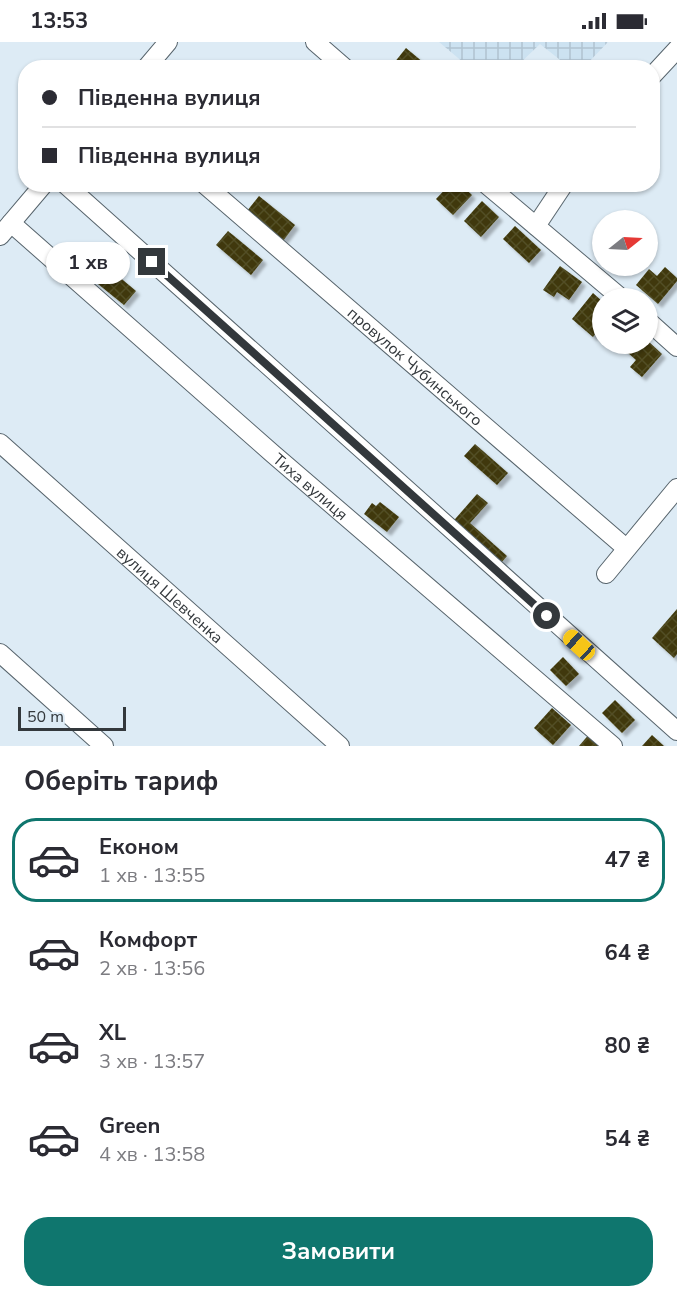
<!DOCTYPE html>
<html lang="uk">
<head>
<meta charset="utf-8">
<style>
  :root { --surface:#fff; --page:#f7f7f7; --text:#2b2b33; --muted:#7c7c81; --line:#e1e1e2; --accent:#0f766e }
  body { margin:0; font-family:"Nunito Sans",sans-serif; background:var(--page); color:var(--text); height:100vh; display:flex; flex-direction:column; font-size:22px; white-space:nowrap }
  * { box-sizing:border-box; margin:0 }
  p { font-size:20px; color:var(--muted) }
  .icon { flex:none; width:33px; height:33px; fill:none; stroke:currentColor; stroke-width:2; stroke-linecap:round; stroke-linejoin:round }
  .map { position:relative; height:704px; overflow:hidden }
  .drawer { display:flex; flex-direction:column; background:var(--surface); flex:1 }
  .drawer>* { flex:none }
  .banner { position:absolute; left:18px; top:18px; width:642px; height:132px; border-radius:24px; box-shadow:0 2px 4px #0004; display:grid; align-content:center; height:132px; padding:0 24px; background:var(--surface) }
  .needle { width:39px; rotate:72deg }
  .buttons { position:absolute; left:592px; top:168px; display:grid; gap:12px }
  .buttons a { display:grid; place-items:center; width:66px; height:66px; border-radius:50%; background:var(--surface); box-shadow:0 2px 4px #0004; font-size:30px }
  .scale { position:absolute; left:18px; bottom:15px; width:108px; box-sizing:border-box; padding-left:6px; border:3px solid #33383c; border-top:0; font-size:16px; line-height:21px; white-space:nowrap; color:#33383c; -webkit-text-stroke:4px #ddebf5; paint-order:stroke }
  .end { position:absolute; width:27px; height:27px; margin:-14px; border:8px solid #33383c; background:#fff; box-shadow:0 0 0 3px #fff }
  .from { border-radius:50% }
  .bubble { position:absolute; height:42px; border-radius:21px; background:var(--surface); box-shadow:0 2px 4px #0004; font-size:20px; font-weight:700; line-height:42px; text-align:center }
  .car { position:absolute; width:18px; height:36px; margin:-18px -9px; border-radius:8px; box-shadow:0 0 4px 2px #0007; background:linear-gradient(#f5c518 24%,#345 0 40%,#f5c518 0 76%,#345 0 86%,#f5c518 0) }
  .banner b { display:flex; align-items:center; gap:21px; height:57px; font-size:22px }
  .banner b+b { border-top:2px solid var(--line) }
  .banner i { width:15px; height:15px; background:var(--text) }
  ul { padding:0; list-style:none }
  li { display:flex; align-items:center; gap:18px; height:84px; margin:0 12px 9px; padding:0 12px; border:3px solid transparent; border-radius:24px }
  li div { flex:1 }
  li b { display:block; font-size:22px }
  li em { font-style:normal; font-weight:700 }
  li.on { border-color:var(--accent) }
  li>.icon { width:54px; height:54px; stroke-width:1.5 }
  h2 { padding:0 24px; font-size:27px; line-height:72px }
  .primary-button { display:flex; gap:12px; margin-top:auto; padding:12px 24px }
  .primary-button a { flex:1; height:69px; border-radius:24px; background:var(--accent); color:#fff; font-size:24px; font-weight:700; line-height:69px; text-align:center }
  .status { display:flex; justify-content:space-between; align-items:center; height:42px; padding:0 30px; background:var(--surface); direction:ltr }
  .status svg { height:16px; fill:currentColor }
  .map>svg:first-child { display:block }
  .industrial { fill:url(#industrial-grid) }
  .building { fill:url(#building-cross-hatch); filter:url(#shadow) }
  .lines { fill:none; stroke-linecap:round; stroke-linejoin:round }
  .minor-casing { stroke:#57646c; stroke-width:20 }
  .minor { stroke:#fff; stroke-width:18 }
  .route { stroke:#33383c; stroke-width:8 }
  .labels { text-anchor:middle; stroke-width:6; stroke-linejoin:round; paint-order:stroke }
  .street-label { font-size:16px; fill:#33383c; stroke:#ddebf5 }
</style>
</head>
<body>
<div class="status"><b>13:53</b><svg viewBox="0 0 49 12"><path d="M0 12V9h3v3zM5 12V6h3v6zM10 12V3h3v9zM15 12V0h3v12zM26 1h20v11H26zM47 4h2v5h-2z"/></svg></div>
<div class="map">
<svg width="677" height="704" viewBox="0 0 677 704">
  <defs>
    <pattern id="industrial-grid" width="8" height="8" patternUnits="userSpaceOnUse" patternTransform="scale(1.5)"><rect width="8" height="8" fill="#cce2f1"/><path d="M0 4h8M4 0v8" fill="none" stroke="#b0c3d0"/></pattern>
    <pattern id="building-cross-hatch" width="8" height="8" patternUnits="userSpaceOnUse" patternTransform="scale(1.5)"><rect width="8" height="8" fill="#3f390a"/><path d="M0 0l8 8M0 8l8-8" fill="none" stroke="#534e26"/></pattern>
    <filter id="shadow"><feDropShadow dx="4" dy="4" stdDeviation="1.5" flood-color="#0004"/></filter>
  </defs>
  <rect width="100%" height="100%" fill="#ddebf5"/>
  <polygon class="industrial" points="439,0 608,0 584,25 569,25 540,2 516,25 470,26"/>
  <g class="building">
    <polygon points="406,6 430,26 390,26"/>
    <polygon points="450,142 460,142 472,153 453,173 436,157"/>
    <polygon points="259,154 295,183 283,199 247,169"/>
    <polygon points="482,159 499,175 481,195 464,179"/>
    <polygon points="515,184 541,208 529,221 503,197"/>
    <polygon points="228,189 263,218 251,233 216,203"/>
    <polygon points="105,223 136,249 124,263 93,238"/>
    <polygon points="560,224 582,240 569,258 557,250 554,255 543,248"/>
    <polygon points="665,225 677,236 677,239 658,262 636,243 649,227 657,234"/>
    <polygon points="593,251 603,260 603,292 598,289 593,295 572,277"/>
    <polygon points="648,299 662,312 642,335 630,325 636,318 618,302 648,302"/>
    <polygon points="475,402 508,431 497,443 464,414"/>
    <polygon points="477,452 488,461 470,481 507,514 501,521 449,484"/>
    <polygon points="380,460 399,475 387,490 364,472 372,461 376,464"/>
    <polygon points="677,567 677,612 674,616 652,596"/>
    <polygon points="563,615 579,632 566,644 550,628"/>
    <polygon points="615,658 635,678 622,691 602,671"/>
    <polygon points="552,666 571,683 553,703 534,686"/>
    <polygon points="591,690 607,704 579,704"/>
    <polygon points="652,693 664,704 642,704"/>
  </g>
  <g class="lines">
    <g class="minor-casing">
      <g id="minor">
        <polyline points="315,0 345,26"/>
        <polyline points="146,26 168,0"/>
        <polyline points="652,34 677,7"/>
        <polyline points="65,142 677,689"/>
        <path id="s1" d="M 204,142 L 626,506"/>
        <polyline points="486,142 621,256"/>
        <path id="s2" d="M 11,181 L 273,412 L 613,704"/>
        <polyline points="536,184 564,142"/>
        <polyline points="0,194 44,142"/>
        <polyline points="648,279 677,305"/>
        <path id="s3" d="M 0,401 L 340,704"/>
        <polyline points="606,532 677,446"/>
        <polyline points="0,611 104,704"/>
      </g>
    </g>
    <use href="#minor" class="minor"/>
  </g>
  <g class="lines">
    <polyline class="route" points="152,220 547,574"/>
  </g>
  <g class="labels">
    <g class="street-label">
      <text dy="6" stroke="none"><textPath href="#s1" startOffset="279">провулок Чубинського</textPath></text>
      <text dy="6" stroke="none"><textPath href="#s2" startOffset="399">Тиха вулиця</textPath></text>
      <text dy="6" stroke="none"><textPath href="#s3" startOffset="228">вулиця Шевченка</textPath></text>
    </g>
  </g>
</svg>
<div class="buttons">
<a><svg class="needle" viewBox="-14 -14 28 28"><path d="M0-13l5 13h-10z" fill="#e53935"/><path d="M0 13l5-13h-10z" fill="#7c7c81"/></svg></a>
<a><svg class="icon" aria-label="layers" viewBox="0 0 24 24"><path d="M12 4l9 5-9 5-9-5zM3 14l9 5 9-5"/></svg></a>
</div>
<div class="scale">50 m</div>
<i class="end from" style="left:547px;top:574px"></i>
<i class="end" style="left:152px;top:220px"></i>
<div class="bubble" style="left:46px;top:200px;width:84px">1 хв</div>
<i class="car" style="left:579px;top:603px;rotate:312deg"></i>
<div class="banner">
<b><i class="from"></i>Південна вулиця</b>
<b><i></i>Південна вулиця</b>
</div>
</div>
<section class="drawer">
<h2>Оберіть тариф</h2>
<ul>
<li class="on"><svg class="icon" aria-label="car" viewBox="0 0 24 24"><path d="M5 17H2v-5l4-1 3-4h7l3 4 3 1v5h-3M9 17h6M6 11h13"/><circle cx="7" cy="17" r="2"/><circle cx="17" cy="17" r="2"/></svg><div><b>Економ</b><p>1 хв · 13:55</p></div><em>47 ₴</em></li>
<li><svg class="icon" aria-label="car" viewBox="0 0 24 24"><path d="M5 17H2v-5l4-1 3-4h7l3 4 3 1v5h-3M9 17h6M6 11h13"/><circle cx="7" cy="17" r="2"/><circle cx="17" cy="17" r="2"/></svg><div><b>Комфорт</b><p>2 хв · 13:56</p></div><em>64 ₴</em></li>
<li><svg class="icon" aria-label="car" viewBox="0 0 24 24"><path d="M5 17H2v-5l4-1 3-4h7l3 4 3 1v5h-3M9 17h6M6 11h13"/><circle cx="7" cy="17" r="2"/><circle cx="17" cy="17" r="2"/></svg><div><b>XL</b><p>3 хв · 13:57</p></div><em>80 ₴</em></li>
<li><svg class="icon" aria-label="car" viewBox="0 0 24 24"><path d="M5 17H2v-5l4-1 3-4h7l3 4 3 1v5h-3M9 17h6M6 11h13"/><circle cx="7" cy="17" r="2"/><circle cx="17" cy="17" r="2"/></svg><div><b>Green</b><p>4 хв · 13:58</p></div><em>54 ₴</em></li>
</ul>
<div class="primary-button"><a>Замовити</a></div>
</section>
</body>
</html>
